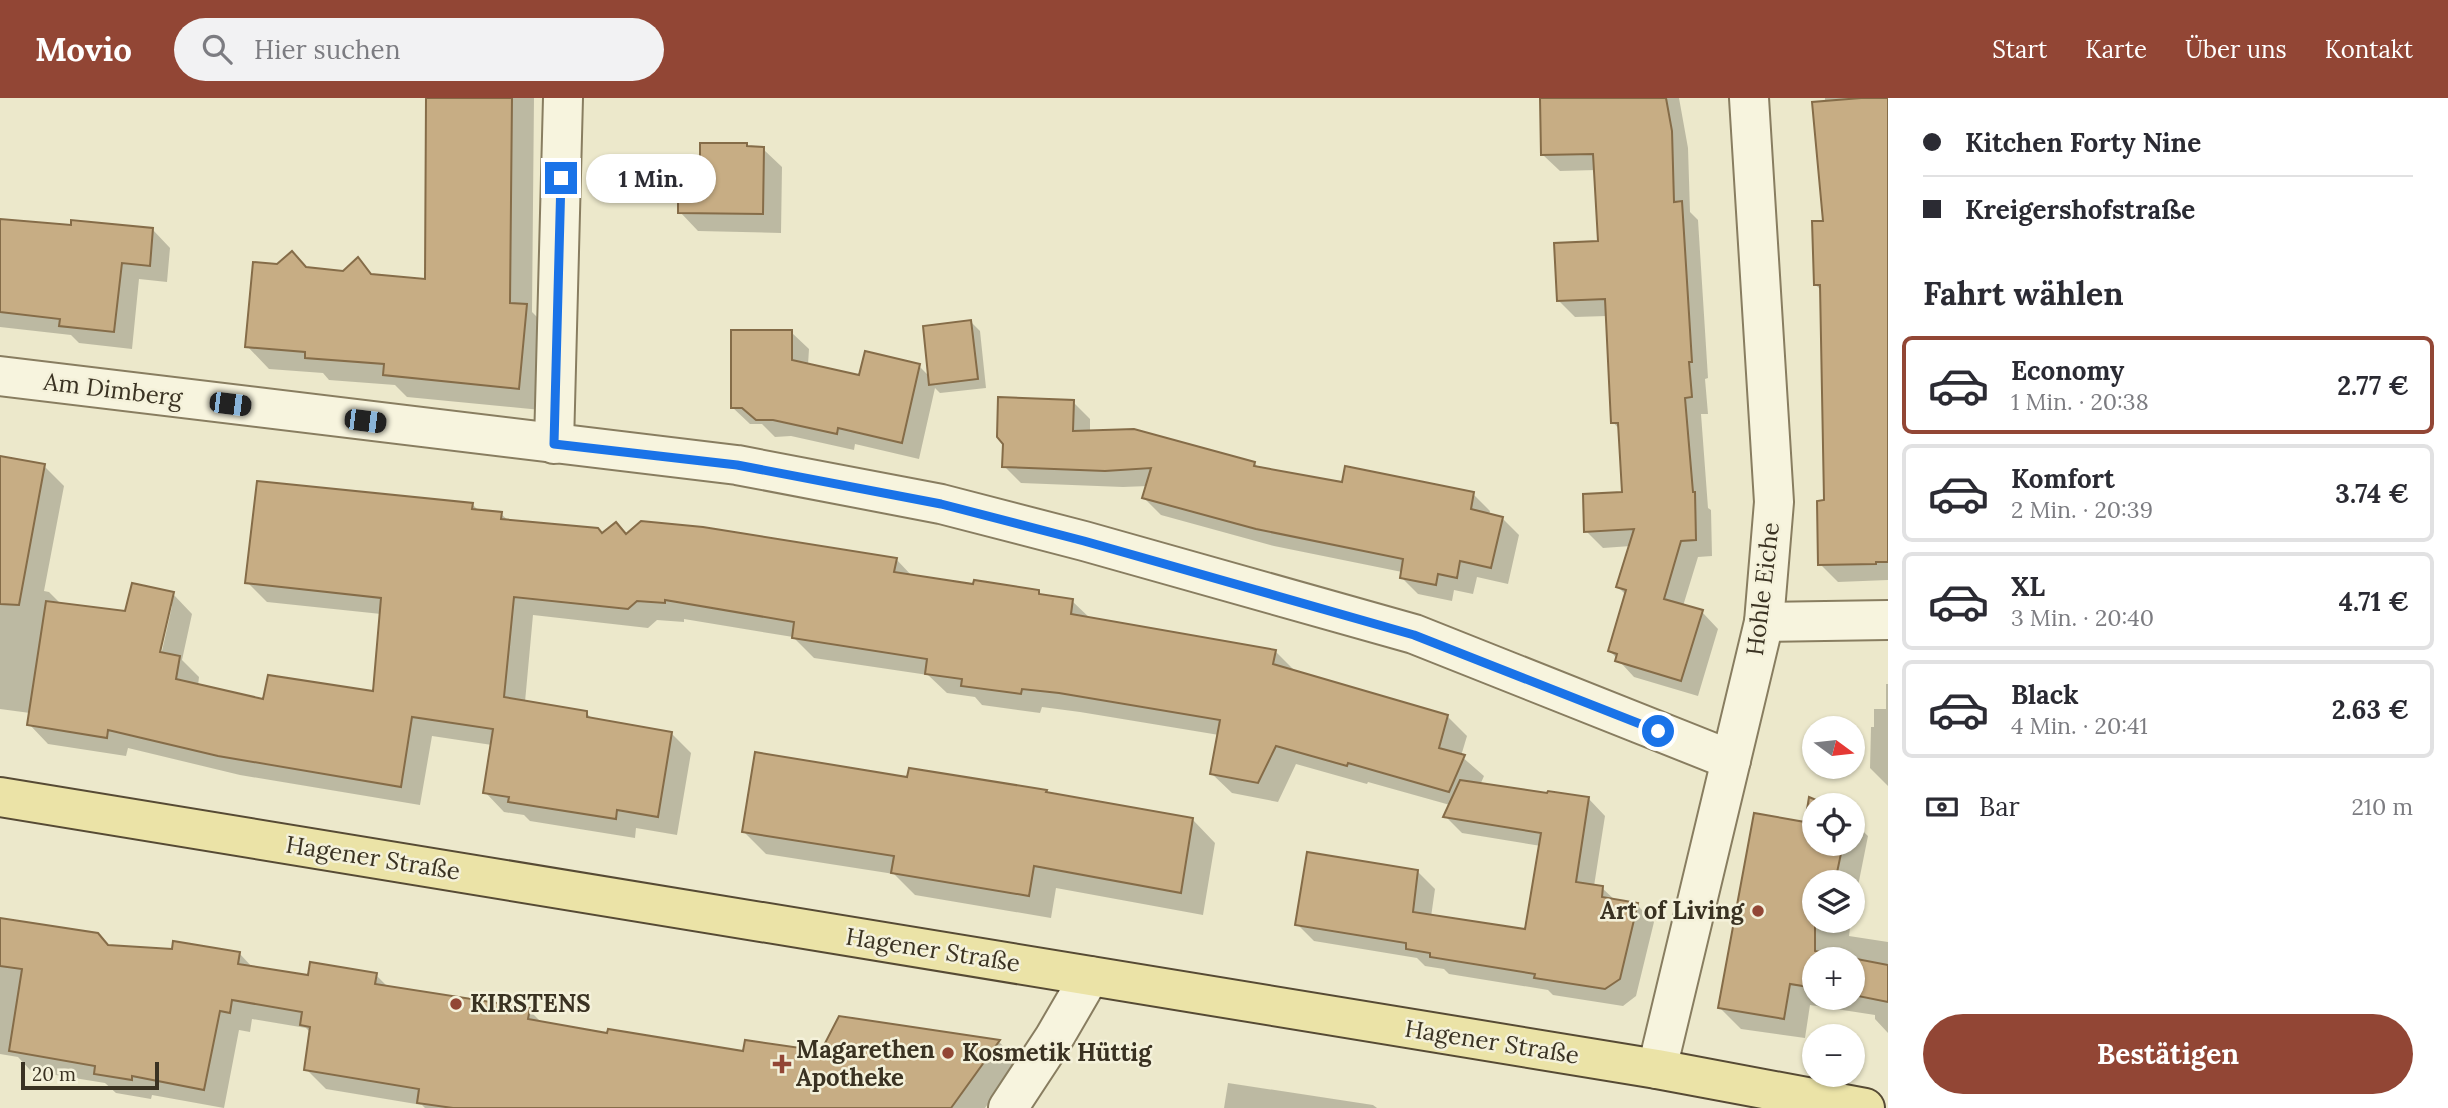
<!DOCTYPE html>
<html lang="de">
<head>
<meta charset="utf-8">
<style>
  :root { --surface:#fff; --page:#f2f2f3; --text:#2b2b33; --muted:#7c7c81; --line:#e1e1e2; --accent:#924635 }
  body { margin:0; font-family:Lora,serif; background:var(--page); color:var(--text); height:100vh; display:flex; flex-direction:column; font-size:26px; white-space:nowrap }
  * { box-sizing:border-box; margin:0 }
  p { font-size:23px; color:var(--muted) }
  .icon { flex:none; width:38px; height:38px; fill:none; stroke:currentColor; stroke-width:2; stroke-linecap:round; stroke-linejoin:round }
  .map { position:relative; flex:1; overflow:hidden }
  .panel { display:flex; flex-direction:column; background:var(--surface); width:560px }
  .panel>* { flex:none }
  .banner { display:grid; align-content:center; height:154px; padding:0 35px; background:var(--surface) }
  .needle { width:46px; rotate:105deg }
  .fabs { position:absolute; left:1802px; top:618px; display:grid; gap:14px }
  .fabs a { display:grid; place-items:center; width:63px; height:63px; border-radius:50%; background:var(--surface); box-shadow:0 2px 5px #0004; font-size:35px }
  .scale { position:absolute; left:21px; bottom:18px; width:138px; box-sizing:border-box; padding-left:7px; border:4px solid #3a3222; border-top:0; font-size:19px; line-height:24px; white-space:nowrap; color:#3a3222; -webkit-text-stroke:5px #f4f1da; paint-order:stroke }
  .end { position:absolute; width:32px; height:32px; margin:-16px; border:9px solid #1a73e8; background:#fff; box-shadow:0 0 0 4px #fff }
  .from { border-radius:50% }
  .bubble { position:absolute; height:49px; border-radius:24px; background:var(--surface); box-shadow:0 2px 5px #0004; font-size:23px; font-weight:700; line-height:49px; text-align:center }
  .car { position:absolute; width:21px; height:42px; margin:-21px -10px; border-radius:9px; box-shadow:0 0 5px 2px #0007; background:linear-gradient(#222 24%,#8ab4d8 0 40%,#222 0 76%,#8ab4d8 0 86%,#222 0) }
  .banner b { display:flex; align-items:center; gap:24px; height:66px; font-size:26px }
  .banner b+b { border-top:2px solid var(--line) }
  .banner i { width:18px; height:18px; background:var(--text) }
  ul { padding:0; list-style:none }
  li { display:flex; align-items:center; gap:21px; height:98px; margin:0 14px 10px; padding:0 21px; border:4px solid var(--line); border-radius:10px }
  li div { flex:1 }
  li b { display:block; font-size:26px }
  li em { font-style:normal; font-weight:700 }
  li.current { border-color:var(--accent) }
  li>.icon { width:63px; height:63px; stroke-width:1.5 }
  h2 { padding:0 35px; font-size:32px; line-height:84px }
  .pay { display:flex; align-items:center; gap:18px; height:77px; padding:0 35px; font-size:26px }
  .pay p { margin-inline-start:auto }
  .primary-button { display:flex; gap:14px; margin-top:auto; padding:14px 35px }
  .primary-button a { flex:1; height:80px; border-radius:42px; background:var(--accent); color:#fff; font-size:28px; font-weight:700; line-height:80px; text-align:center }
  header { display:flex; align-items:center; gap:42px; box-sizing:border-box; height:98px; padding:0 35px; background:var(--accent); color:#fff }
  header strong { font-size:33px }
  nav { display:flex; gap:38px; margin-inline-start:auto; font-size:24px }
  .search { width:490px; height:63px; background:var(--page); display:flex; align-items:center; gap:18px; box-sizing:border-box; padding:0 24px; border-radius:38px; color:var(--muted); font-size:26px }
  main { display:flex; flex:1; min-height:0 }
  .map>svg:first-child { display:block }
  .shadow { fill:#0003; fill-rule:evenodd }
  .building { fill:#c7ad84; stroke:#856c48; stroke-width:2 }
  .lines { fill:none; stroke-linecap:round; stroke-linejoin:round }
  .minor-casing { stroke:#887d60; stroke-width:42 }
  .major-casing { stroke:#564a34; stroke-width:42 }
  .minor { stroke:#f7f4de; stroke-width:38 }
  .major { stroke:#ebe3a7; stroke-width:38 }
  .route { stroke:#1a73e8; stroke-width:9 }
  .poi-dot { fill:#924635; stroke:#f4f1da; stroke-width:2.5 }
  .labels { text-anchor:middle; stroke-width:5; stroke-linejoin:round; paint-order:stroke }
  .street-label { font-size:24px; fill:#3a3222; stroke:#f4f1da }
  .poi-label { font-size:24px; font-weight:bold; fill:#3a3222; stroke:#f4f1da; text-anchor:start }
</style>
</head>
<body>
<header>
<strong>Movio</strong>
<div class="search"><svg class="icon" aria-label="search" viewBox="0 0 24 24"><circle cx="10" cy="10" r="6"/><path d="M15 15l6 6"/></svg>Hier suchen</div>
<nav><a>Start</a><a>Karte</a><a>Über uns</a><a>Kontakt</a></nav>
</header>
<main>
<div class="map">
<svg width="1888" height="1010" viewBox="0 0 1888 1010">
  <rect width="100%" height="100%" fill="#ece8cb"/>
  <g class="shadow">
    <polygon points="428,0 534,0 532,214 549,231 541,312 407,299 395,287 329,282 323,275 269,271 247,248 308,171 344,174 358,162 374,178 427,183"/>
    <polygon points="1541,0 1679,0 1688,50 1690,114 1698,122 1708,280 1705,281 1708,316 1701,316 1708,410 1711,412 1712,458 1698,459 1683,508 1702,514 1718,531 1698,598 1634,579 1610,553 1626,497 1618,489 1631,448 1603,450 1586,433 1624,396 1620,332 1613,324 1607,218 1575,219 1558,202 1600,145 1596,72 1560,73 1543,57"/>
    <polygon points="1825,0 1888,0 1888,482 1838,484 1820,466 1826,404 1822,193 1815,186 1824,125"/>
    <polygon points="747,47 750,50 763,51 782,69 781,135 698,133 680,114"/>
    <polygon points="0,123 72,129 153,132 170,150 167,184 139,181 132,251 79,245 71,237 0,229"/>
    <polygon points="971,224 980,233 986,290 940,295 935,290 919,361 855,346 854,352 791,338 775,339 762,326 750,326 732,309 791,234 809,251 808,267 861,279 919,268 930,279"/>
    <polygon points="1073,304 1090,321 1090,334 1254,365 1259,370 1343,386 1473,396 1490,413 1489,417 1502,420 1519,437 1508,486 1477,479 1473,496 1454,492 1452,503 1418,496 1401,479 1402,474 1274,448 1161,417 1144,400 1148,388 1123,389 1021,385 1004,368"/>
    <path d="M 0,360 L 44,368 L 64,388 L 44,493 L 49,494 L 62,507 L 127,515 L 173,496 L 192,516 L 182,562 L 199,579 L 198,588 L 265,604 L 375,595 L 381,516 L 267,504 L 247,484 L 472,406 L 480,414 L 501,416 L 509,423 L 603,437 L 896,461 L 913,479 L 974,488 L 1038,493 L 1043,498 L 1072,503 L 1092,522 L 1275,553 L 1295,573 L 1447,618 L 1467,638 L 1461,658 L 1484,678 L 1480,687 L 1588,700 L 1605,718 L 1594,788 L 1602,790 L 1616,803 L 1637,807 L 1654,824 L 1636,898 L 1623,908 L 1553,897 L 1548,892 L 1449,876 L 1444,871 L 1425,868 L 1417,860 L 1314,843 L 1297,826 L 1418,774 L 1435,791 L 1431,819 L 1526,833 L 1541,748 L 1462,735 L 1445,718 L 1450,707 L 1368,684 L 1367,686 L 1296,666 L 1278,704 L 1232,695 L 1212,676 L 1219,637 L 1080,614 L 1042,609 L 1040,615 L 982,607 L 975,599 L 947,595 L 928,577 L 814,560 L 793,539 L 684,521 L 684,524 L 657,522 L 648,530 L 533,517 L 525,604 L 586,615 L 594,622 L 671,635 L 691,655 L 677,737 L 636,730 L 635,740 L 530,723 L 524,717 L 504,714 L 485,694 L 492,647 L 432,638 L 420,707 L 240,677 L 128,650 L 126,658 L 48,646 L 29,626 L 30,615 L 0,611 ZM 169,508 L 172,508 L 160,562 L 157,562 Z"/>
    <polygon points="1886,586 1888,586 1888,688 1870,670 1871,629 1874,629 1874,611 1886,611"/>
    <polygon points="909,681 1046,694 1048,696 1193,722 1215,745 1203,817 1056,790 1051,820 915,797 894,776 766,756 744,734"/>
    <path d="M 1811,701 L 1824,707 L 1815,707 L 1815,746 L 1853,746 L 1853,724 L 1868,738 L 1853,813 L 1853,784 L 1815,784 L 1815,822 L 1851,822 L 1849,838 L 1888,844 L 1888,935 L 1875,921 L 1875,917 L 1810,907 L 1805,940 L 1741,931 L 1720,910 L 1806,726 ZM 1815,861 L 1853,861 L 1853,900 L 1815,900 Z"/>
    <polygon points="0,822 98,836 110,849 239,855 254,871 309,879 376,877 389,890 529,912 542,925 608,937 745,955 822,955 840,920 999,944 1019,963 985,1010 425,1010 422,1007 326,991 306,971 311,935 306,930 252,921 250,934 239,932 224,1010 152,997 151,1001 116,995 105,985 31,973 18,959 0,956"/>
    <polygon points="1228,985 1373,1007 1377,1010 1224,1010"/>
  </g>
  <g class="building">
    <polygon points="426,0 512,0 510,205 527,206 519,291 383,277 384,266 305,260 305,254 245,249 253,164 277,166 292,153 306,169 343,173 358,159 371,176 425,181"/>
    <polygon points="1540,0 1666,0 1672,33 1674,104 1682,103 1692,264 1689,264 1692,299 1685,300 1693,394 1695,394 1696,442 1681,443 1664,501 1703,512 1681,583 1615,563 1617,556 1608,553 1626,492 1616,489 1634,431 1584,434 1583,396 1622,394 1618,325 1611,325 1605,201 1557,203 1554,145 1598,143 1593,56 1541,57"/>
    <polygon points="1861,0 1888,0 1888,464 1876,464 1876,466 1818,467 1817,403 1824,402 1820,187 1814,187 1812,123 1823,123 1812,4"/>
    <polygon points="700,45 747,45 747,48 764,49 763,116 678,115 678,59 700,59"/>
    <polygon points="0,121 71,127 71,122 153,130 150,168 122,165 114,234 59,228 60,221 0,214"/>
    <polygon points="971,222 978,281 929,287 923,228"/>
    <polygon points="731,232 792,232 792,262 859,277 865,253 920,266 902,345 838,330 837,336 773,322 756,322 742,310 731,310"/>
    <polygon points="998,299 1074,302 1073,333 1134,331 1255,364 1254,368 1342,384 1345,368 1474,394 1471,411 1503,419 1491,470 1460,463 1457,480 1438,476 1436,487 1400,480 1403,461 1256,431 1142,400 1151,370 1105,373 1002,369 1003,346 997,339"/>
    <polygon points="0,358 45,366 19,507 0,506"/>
    <polygon points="257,383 473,405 472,411 502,414 501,421 598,430 602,435 616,424 626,436 641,423 703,429 897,460 894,474 973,486 974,482 1039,492 1039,496 1073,501 1071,516 1276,552 1273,566 1448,617 1439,650 1465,657 1449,694 1348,665 1347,668 1276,648 1258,685 1210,676 1220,622 1059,595 1022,591 1021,596 961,588 962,581 925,576 927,561 792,540 794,524 665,502 665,505 637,503 628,511 514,499 504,599 587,613 587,619 672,634 658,719 617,712 616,721 508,704 509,699 483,695 493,631 412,619 401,689 218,658 108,632 107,640 27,627 46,503 125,513 132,485 174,494 160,554 180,558 176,581 263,601 268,577 373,593 381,500 245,485"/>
    <polygon points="755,654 907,679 909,670 1047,692 1046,694 1193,720 1181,795 1034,768 1029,798 891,775 894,758 742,734"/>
    <polygon points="1460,682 1547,695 1548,693 1589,699 1576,784 1603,788 1602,799 1638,805 1620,881 1605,891 1534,880 1535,876 1430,859 1430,855 1406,851 1406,845 1295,827 1307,754 1418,772 1413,814 1525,831 1541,735 1443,719"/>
    <polygon points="1809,699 1828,707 1815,707 1815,746 1843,746 1835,784 1815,784 1815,853 1888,867 1888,904 1853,897 1853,861 1815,861 1815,890 1790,886 1784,921 1718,910 1754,715 1805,724"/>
    <polygon points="0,820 98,835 108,847 172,851 173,843 240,854 238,866 308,877 310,864 377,875 375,886 530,910 528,921 607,935 608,931 743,953 745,942 821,953 839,918 1000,942 951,1010 453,1010 417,1005 419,991 304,972 310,929 300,927 302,914 232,902 230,915 220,913 204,992 132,978 132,982 94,976 95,968 9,953 22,871 0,868"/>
  </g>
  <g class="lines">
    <g class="minor-casing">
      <g id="minor">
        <polyline points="0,278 737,367 941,406 1084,443 1414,536 1731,662"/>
        <polyline points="554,346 563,0"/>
        <polyline points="1764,524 1888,522"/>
        <polyline points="1657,971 1764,524 1774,404 1749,0"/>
        <polyline points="1008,1010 1054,940 1090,878"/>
      </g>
    </g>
    <g class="major-casing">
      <polyline id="major" points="0,699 1657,971 1865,1010"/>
    </g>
    <use href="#minor" class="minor"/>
    <use href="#major" class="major"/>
  </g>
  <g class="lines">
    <polyline class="route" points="561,80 554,346 737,367 941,406 1084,443 1414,537 1658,633"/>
  </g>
  <g class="poi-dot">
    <circle cx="1758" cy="813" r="7"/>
    <circle cx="456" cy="906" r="7"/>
    <circle cx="948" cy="955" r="7"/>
    <path d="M778.5 955.5h7v7h7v7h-7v7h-7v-7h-7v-7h7z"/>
  </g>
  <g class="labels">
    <g class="street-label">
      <text transform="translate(113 292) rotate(7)" y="8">Am Dimberg</text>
      <text transform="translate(1763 491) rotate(-83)" y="8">Hohle Eiche</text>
      <text transform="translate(373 760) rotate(9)" y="8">Hagener Straße</text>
      <text transform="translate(933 852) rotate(9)" y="8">Hagener Straße</text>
      <text transform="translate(1492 944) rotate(9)" y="8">Hagener Straße</text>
    </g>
    <g class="poi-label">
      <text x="1744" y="821" text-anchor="end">Art of Living</text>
      <text x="470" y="914">KIRSTENS</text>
      <text x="796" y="960">Magarethen<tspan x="796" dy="28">Apotheke</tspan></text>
      <text x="962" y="963">Kosmetik Hüttig</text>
    </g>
  </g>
</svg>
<div class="fabs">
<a><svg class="needle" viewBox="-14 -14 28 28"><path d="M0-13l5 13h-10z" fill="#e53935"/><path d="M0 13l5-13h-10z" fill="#7c7c81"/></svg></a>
<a><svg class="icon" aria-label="locate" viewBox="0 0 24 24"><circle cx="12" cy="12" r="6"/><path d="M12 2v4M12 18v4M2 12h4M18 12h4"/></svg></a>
<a><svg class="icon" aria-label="layers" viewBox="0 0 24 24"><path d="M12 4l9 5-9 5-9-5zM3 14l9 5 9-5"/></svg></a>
<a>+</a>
<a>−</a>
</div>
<div class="scale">20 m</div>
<i class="end from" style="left:1658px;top:633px"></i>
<i class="end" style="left:561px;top:80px"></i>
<div class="bubble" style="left:586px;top:56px;width:130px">1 Min.</div>
<i class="car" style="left:230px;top:306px;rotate:97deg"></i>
<i class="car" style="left:365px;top:323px;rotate:97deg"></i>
</div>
<section class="panel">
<div class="banner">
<b><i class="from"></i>Kitchen Forty Nine</b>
<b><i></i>Kreigershofstraße</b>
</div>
<h2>Fahrt wählen</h2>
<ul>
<li class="current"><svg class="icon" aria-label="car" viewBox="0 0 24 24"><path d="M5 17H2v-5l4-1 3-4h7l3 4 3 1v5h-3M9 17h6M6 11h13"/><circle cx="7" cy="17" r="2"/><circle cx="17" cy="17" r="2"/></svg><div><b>Economy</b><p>1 Min. · 20:38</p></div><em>2.77 €</em></li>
<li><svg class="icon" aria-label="car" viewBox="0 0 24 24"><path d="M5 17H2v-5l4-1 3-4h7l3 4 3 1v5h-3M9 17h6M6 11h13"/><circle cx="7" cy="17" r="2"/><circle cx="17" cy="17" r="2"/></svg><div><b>Komfort</b><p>2 Min. · 20:39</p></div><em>3.74 €</em></li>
<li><svg class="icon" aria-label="car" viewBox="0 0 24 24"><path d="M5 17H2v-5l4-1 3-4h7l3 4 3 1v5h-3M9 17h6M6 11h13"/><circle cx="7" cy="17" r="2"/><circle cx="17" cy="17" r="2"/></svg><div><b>XL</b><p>3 Min. · 20:40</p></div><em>4.71 €</em></li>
<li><svg class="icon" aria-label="car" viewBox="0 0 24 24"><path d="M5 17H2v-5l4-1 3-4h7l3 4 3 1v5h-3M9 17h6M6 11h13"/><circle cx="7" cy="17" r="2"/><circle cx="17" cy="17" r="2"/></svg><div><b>Black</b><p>4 Min. · 20:41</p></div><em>2.63 €</em></li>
</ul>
<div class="pay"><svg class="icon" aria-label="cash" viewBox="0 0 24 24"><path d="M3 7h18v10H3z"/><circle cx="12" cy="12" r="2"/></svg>Bar<p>210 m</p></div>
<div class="primary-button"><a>Bestätigen</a></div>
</section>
</main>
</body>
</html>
